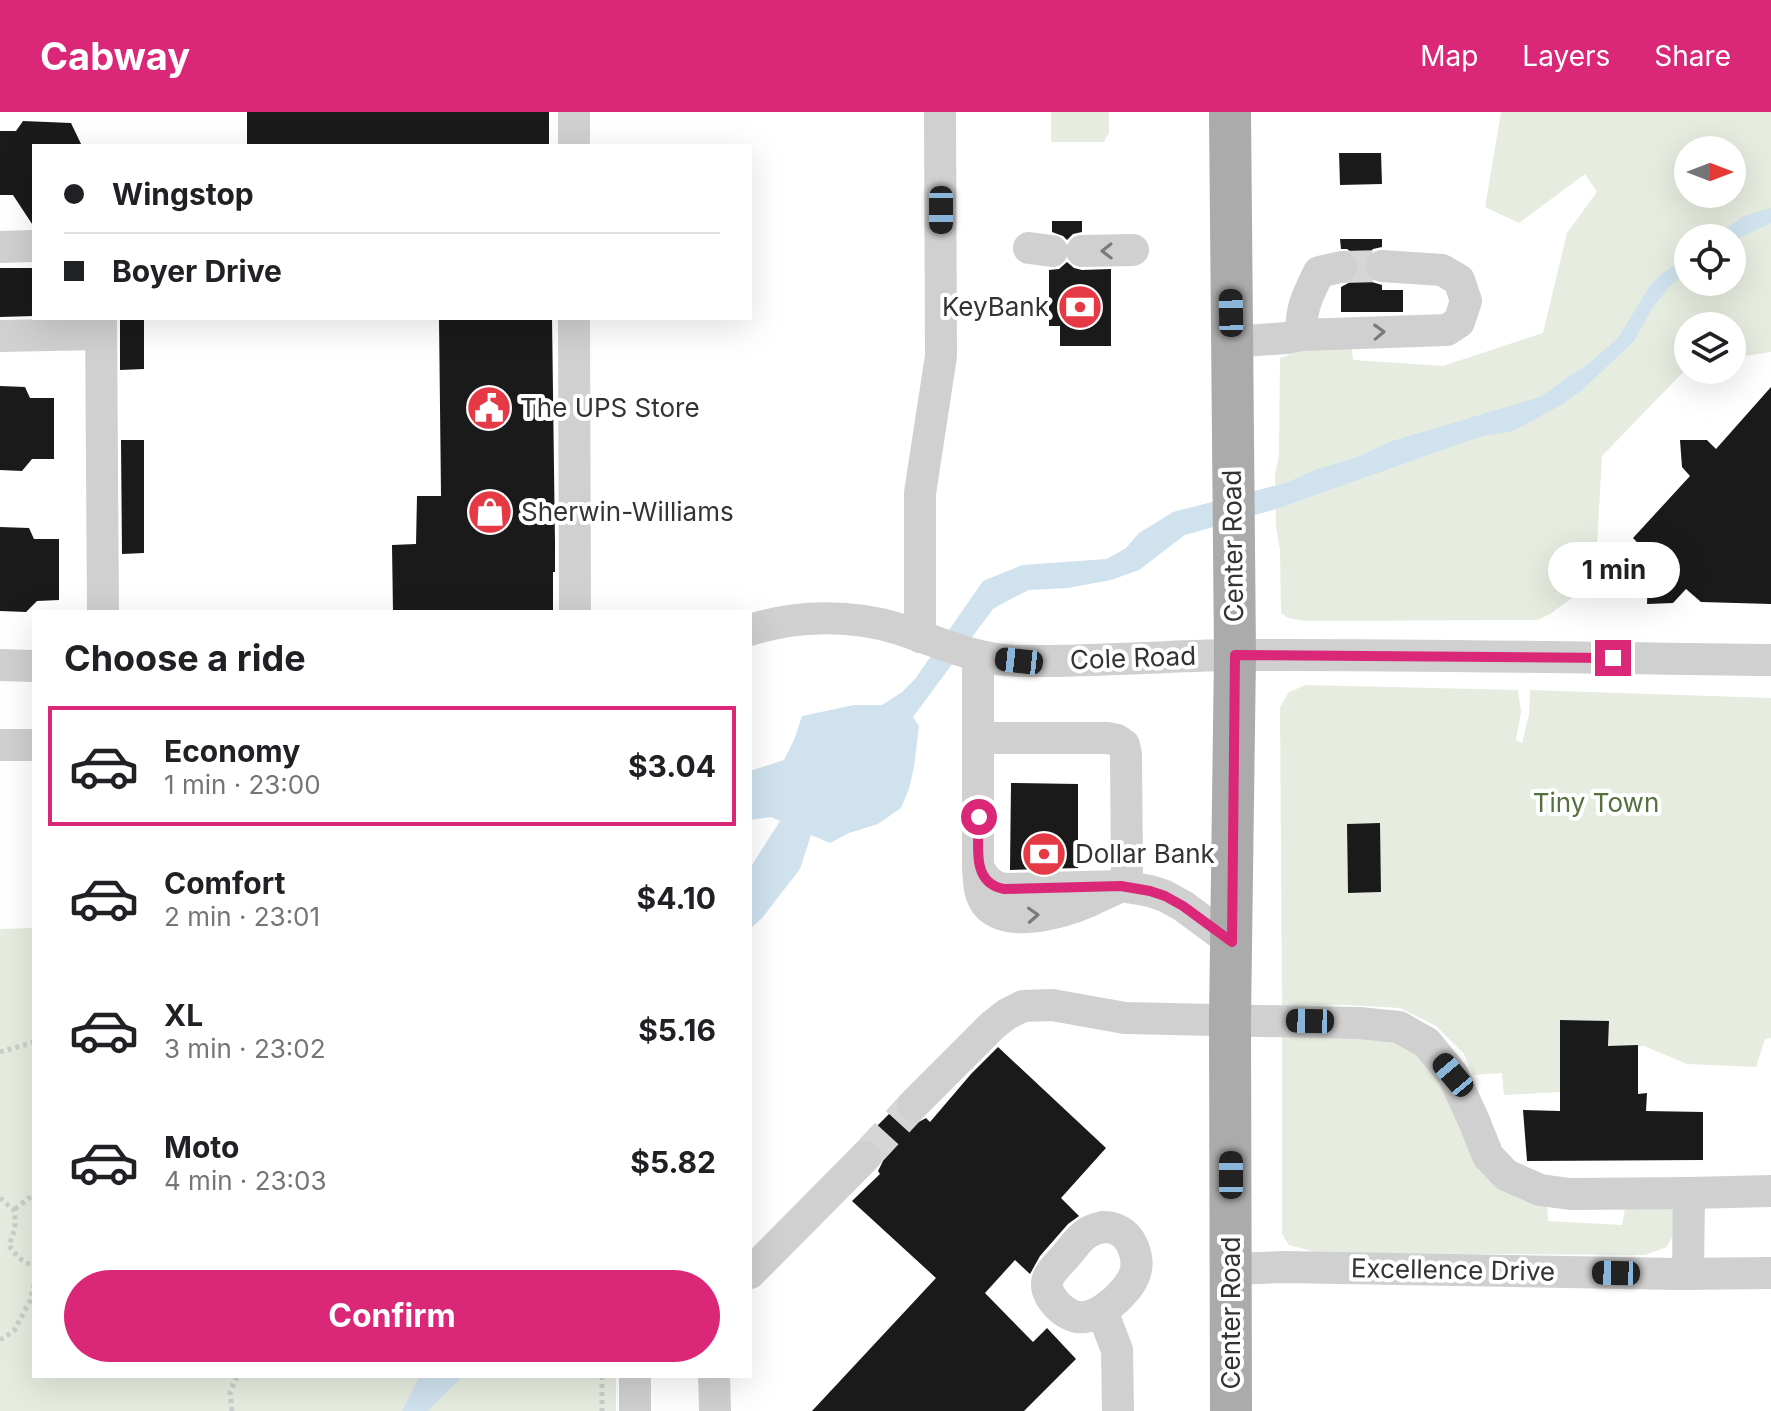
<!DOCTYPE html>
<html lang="en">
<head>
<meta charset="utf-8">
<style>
  :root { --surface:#fff; --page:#f2f2f2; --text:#202124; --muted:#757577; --line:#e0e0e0; --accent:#db2777 }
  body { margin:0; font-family:Inter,sans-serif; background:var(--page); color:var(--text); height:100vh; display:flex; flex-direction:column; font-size:30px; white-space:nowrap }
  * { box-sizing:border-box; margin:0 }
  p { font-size:26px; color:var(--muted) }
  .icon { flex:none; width:44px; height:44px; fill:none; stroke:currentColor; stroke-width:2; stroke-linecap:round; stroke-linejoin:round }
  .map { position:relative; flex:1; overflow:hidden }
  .details { position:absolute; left:32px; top:498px; width:720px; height:768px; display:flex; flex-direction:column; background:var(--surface); border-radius:0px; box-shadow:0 8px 32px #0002 }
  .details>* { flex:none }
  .hud { position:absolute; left:32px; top:32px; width:720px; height:176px; border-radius:0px; box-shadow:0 8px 32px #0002; display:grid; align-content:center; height:176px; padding:0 32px; background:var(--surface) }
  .needle { width:52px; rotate:90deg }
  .fabs { position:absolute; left:1674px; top:24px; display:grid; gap:16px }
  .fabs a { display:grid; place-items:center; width:72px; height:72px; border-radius:50%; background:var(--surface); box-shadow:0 8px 32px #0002; font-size:40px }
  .end { position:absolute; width:36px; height:36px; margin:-18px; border:10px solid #db2777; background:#fff; box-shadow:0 0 0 4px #fff }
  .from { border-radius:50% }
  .bubble { position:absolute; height:56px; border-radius:28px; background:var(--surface); box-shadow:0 8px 32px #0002; font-size:26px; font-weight:700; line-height:56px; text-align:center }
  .car { position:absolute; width:24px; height:48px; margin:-24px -12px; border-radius:10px; box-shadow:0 0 6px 2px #0007; background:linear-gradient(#222 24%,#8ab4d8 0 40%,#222 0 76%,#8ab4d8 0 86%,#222 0) }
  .hud b { display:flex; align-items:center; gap:28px; height:76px; font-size:30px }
  .hud b+b { border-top:2px solid var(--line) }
  .hud i { width:20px; height:20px; background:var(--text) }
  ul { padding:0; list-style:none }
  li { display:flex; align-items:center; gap:24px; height:120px; margin:0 16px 12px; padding:0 16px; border:4px solid transparent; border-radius:0px }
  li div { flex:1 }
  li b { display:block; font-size:30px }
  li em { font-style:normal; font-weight:700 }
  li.on { border-color:var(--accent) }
  li>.icon { width:72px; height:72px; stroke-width:1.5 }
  h2 { padding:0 32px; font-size:36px; line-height:96px }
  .button { display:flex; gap:16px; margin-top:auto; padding:16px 32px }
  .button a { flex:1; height:92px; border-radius:48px; background:var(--accent); color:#fff; font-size:32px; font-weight:700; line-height:92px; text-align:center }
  header { display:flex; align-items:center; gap:48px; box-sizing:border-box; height:112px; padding:0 40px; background:var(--accent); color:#fff }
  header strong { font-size:38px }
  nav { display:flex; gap:44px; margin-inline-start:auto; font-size:28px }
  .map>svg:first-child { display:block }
  .green { fill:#e6ecdf; fill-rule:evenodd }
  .water { fill:#cfe2ee }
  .building { fill:#1a1a1a }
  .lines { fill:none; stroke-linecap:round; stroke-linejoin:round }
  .minor-tunnel { stroke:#d6d6d6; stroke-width:32; stroke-dasharray:32 16; stroke-linecap:butt }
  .path { stroke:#cdcdcd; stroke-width:5; stroke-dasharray:4 4; stroke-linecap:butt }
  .minor { stroke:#d0d0d0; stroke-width:32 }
  .major { stroke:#ababab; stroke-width:42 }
  .oneway { stroke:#7a7a7a }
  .route { stroke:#db2777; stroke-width:10 }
  .labels { text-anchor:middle; stroke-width:8; stroke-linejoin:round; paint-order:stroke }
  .poi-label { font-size:26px; fill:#333; stroke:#fff; text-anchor:start }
  .street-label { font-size:26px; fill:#333; stroke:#fff }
  .park-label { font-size:26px; fill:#56703f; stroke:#fff }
</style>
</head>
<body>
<header>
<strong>Cabway</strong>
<nav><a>Map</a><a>Layers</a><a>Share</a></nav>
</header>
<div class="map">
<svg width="1771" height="1299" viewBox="0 0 1771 1299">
  <rect width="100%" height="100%" fill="#fff"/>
  <g class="green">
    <polygon points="1051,0 1109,0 1109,21 1104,30 1051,30"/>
    <path d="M 1501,0 L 1771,0 L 1771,240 L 1732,246 L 1732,214 L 1688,214 L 1688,255 L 1602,344 L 1595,469 L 1550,502 L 1538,508 L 1305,509 L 1288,506 L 1281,501 L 1280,438 L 1276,414 L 1275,363 L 1279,343 L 1280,246 L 1324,231 L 1351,230 L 1353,248 L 1443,254 L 1543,221 L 1567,121 L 1597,80 L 1585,62 L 1519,111 L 1485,95 ZM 1688,38 L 1732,38 L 1732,82 L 1688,82 ZM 1688,126 L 1732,126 L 1732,170 L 1688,170 Z"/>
    <path d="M 1306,573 L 1518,578 L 1521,600 L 1516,628 L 1522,631 L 1529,602 L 1530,578 L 1771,586 L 1771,926 L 1765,927 L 1756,955 L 1687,952 L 1644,934 L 1608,934 L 1609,909 L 1561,908 L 1560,980 L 1504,983 L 1502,961 L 1473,963 L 1464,942 L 1436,914 L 1400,896 L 1347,893 L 1282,894 L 1280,595 L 1289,580 ZM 1379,711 L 1381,780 L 1348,781 L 1347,712 Z"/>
    <polygon points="34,816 34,1264 616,1264 616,1299 0,1299 0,817"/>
    <polygon points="1282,920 1385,924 1427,947 1547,1090 1548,1109 1622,1113 1626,1091 1675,1096 1676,1117 1667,1135 1645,1143 1319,1141 1289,1133 1282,1122"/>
  </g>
  <g class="water">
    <polygon points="1771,96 1771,111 1732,129 1732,126 1713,126 1744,104"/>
    <polygon points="1688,143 1688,158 1668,176 1653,195 1634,229 1582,278 1561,293 1513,319 1479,325 1273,398 1185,423 1139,458 1111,468 1068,476 1029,478 1005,490 993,497 913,605 919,614 914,655 909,677 901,696 878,712 849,721 830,731 811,723 800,757 762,806 750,817 750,756 780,709 771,705 750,708 750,659 784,648 794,628 802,604 854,593 882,593 902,580 915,567 983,469 1022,453 1107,447 1126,436 1139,421 1173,400 1286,371 1315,358 1360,344 1389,330 1540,285 1589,251 1618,226 1649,175 1660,163"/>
    <polygon points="420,1264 463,1264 428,1299 402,1299"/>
  </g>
  <g class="building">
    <rect x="247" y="0" width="302" height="34"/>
    <polygon points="23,9 71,11 82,34 34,34 34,115 13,83 0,83 0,19 16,19"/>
    <polygon points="1339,41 1381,41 1382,72 1340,73"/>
    <polygon points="1052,109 1082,109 1082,120 1073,122 1067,128 1063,124 1052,120"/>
    <polygon points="1340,127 1382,127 1382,135 1373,137 1366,144 1363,152 1365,162 1372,170 1382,173 1382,178 1403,178 1403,200 1341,200 1341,175 1354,168 1359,160 1360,152 1354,142 1347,137 1341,137"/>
    <polygon points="1067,150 1074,156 1082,158 1111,157 1111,234 1060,234 1060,214 1049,214 1049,158 1059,157"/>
    <polygon points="0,156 34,156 34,204 0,205"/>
    <polygon points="120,206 144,206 144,257 120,258"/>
    <polygon points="439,206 552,206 555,431 555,460 553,460 553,500 393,500 392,433 416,432 417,384 441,384"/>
    <polygon points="0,274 25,275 30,286 54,286 54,347 32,347 22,359 0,358"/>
    <polygon points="1771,275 1771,492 1701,490 1686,477 1673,491 1647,492 1648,466 1659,453 1633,426 1690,364 1682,355 1680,328 1707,328 1716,337"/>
    <polygon points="121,328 144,328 144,441 122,442"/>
    <polygon points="0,415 29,416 34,427 59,427 59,488 37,489 26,500 0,499"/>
    <polygon points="1011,671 1078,672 1078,756 1010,758"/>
    <polygon points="1380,711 1381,780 1348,781 1347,712"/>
    <polygon points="1560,908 1609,909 1608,934 1638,933 1638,982 1647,981 1646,999 1703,1000 1703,1048 1527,1049 1523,998 1560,999"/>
    <polygon points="998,935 1106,1036 1061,1086 1079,1104 1068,1112 1040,1144 1030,1162 1015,1148 985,1181 1033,1230 1047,1216 1076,1247 1024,1299 812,1299 936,1166 852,1089 880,1062 878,1059 883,1049 883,1041 879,1032 871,1027 864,1027 895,996 899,1006 907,1011 917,1011 926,1006 930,1010 971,962"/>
  </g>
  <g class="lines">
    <g class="minor-tunnel">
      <polyline points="1341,155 1382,154"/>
      <polyline points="865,1045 913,993"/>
    </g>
    <g class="path">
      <polyline points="0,940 34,930"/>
      <polyline points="0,1086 15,1099 15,1116 9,1134 19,1146 34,1155"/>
      <polyline points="15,1097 34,1082"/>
      <polyline points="0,1228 14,1219 30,1189 34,1173"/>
      <polyline points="602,1264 602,1299"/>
      <polyline points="232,1299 230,1280 237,1264"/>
    </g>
    <g class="minor">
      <polyline points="574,0 574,34"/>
      <polyline points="0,135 34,134"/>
      <polyline points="1029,136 1052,139"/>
      <polyline points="1082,139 1133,138"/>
      <polyline points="101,206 103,500"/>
      <polyline points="574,206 575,500"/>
      <path d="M 1301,223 C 1301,195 1307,185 1319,160 L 1341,155"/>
      <polyline points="0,224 101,222"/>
      <polyline points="1231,230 1287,226 1301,223 1447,218 1459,210 1466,189 1459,168 1442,158 1382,154"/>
      <path d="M 750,518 C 797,503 852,502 899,517 C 939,530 978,549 1021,549 C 1091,550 1162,544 1233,543 C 1412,542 1592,546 1771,548"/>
      <polyline points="920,525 920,381 941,244 940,0"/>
      <path d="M 978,544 L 978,754 C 979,768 978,784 989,795 C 1015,818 1076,797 1102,783 C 1109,780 1118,777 1123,771 C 1126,767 1126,764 1127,759 L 1126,643 L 1124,633 L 1117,628 L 1107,626 L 979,626"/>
      <polyline points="0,553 34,554"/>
      <polyline points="0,633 34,633"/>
      <path d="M 978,754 C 984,767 990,774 1004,777 L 1121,774 L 1150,779 L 1165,784 L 1183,794 L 1232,830"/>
      <polyline points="913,993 993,913 1007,902 1023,894 1052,893 1125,906 1359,911 1399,915 1427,931 1453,963 1474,1009 1488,1044 1506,1063 1540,1078 1570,1082 1689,1081"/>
      <path d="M 1103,1115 C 1107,1115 1112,1115 1115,1117 C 1132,1122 1141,1148 1134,1164 C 1126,1183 1092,1214 1071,1203 C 1058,1197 1041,1179 1049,1164 C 1053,1157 1060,1150 1065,1145 C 1078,1129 1083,1119 1103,1115 Z"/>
      <polyline points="1231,1157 1283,1155 1677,1162 1771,1161"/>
      <polyline points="750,1161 865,1045"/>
      <polyline points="1688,1162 1689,1081 1771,1079"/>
      <polyline points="1102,1199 1117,1238 1118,1299"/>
      <polyline points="635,1264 635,1299"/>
      <polyline points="714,1264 715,1299"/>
    </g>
    <polyline class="major" points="1230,0 1235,543 1230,907 1231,1299"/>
  </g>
  <defs><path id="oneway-chevron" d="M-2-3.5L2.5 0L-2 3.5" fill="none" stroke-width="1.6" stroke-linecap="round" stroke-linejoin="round" transform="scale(2)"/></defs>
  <g class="oneway">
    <use href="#oneway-chevron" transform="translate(1107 139) rotate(179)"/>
    <use href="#oneway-chevron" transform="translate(1379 220) rotate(-2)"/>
    <use href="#oneway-chevron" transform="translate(1033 803) rotate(-3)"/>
  </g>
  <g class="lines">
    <path class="route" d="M 979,705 C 979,731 970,771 1004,777 L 1121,774 L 1150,779 L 1165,784 L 1183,794 L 1232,830 L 1235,543 L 1613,546"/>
  </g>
  <defs>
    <g id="bank-disc" transform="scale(2.3)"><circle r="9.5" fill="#e63946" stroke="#fff"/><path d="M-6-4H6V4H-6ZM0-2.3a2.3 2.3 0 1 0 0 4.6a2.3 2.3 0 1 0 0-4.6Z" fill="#fff"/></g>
    <g id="civic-disc" transform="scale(2.3)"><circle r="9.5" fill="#e63946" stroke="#fff"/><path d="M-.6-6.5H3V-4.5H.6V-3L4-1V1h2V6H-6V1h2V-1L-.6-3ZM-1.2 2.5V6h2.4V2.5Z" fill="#fff"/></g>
    <g id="shop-disc" transform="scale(2.3)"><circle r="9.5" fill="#e63946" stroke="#fff"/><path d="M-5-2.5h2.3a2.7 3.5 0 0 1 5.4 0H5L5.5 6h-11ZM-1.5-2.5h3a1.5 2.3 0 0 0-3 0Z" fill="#fff"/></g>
  </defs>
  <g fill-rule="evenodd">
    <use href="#bank-disc" x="1080" y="195"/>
    <use href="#civic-disc" x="489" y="296"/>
    <use href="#shop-disc" x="490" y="400"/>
    <use href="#bank-disc" x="1044" y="742"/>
  </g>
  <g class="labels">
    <g class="poi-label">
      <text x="1049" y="204" text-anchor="end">KeyBank</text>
      <text x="520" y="305">The UPS Store</text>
      <text x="521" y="409">Sherwin-Williams</text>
      <text x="1075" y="751">Dollar Bank</text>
    </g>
    <g class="street-label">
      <text transform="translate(1233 434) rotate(-91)" y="9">Center Road</text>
      <text transform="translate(1133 546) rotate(-2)" y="9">Cole Road</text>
      <text transform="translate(1453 1158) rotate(1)" y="9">Excellence Drive</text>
      <text transform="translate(1231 1201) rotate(-90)" y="9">Center Road</text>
    </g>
    <g class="park-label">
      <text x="1596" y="700">Tiny Town</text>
    </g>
  </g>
</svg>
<div class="fabs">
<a><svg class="needle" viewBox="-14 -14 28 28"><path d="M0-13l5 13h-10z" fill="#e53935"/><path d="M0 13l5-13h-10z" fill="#757577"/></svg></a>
<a><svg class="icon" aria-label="locate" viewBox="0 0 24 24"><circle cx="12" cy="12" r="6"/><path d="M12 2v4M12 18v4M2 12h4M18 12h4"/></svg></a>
<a><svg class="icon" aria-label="layers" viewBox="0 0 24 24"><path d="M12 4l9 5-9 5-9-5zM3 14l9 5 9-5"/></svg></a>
</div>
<i class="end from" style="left:979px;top:705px"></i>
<i class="end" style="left:1613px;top:546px"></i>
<div class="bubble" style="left:1548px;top:430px;width:132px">1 min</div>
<i class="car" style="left:941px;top:98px;rotate:180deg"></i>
<i class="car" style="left:1231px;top:201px;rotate:359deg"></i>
<i class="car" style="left:1019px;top:549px;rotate:276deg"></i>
<i class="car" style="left:1310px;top:909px;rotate:271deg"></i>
<i class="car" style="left:1453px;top:963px;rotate:320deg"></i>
<i class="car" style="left:1231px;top:1063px;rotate:0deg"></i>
<i class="car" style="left:1616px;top:1161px;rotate:271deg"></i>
<div class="hud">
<b><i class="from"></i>Wingstop</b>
<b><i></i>Boyer Drive</b>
</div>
<section class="details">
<h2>Choose a ride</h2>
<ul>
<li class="on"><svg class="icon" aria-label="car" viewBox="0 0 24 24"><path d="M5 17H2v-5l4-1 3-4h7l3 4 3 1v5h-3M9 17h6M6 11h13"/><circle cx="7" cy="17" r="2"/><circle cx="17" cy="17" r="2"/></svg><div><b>Economy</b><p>1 min · 23:00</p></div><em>$3.04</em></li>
<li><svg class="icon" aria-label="car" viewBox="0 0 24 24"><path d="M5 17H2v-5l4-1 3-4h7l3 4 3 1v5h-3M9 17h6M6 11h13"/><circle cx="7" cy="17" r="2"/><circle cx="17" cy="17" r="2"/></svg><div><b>Comfort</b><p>2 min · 23:01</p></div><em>$4.10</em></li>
<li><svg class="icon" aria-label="car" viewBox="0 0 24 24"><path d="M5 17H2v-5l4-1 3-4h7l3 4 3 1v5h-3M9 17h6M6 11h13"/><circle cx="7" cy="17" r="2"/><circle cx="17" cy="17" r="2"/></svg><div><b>XL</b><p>3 min · 23:02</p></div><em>$5.16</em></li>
<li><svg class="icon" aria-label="car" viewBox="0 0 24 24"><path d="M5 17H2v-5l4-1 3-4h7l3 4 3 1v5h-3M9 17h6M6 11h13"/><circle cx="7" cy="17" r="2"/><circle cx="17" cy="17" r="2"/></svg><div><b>Moto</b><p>4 min · 23:03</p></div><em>$5.82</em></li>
</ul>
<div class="button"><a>Confirm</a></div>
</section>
</div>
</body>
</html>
